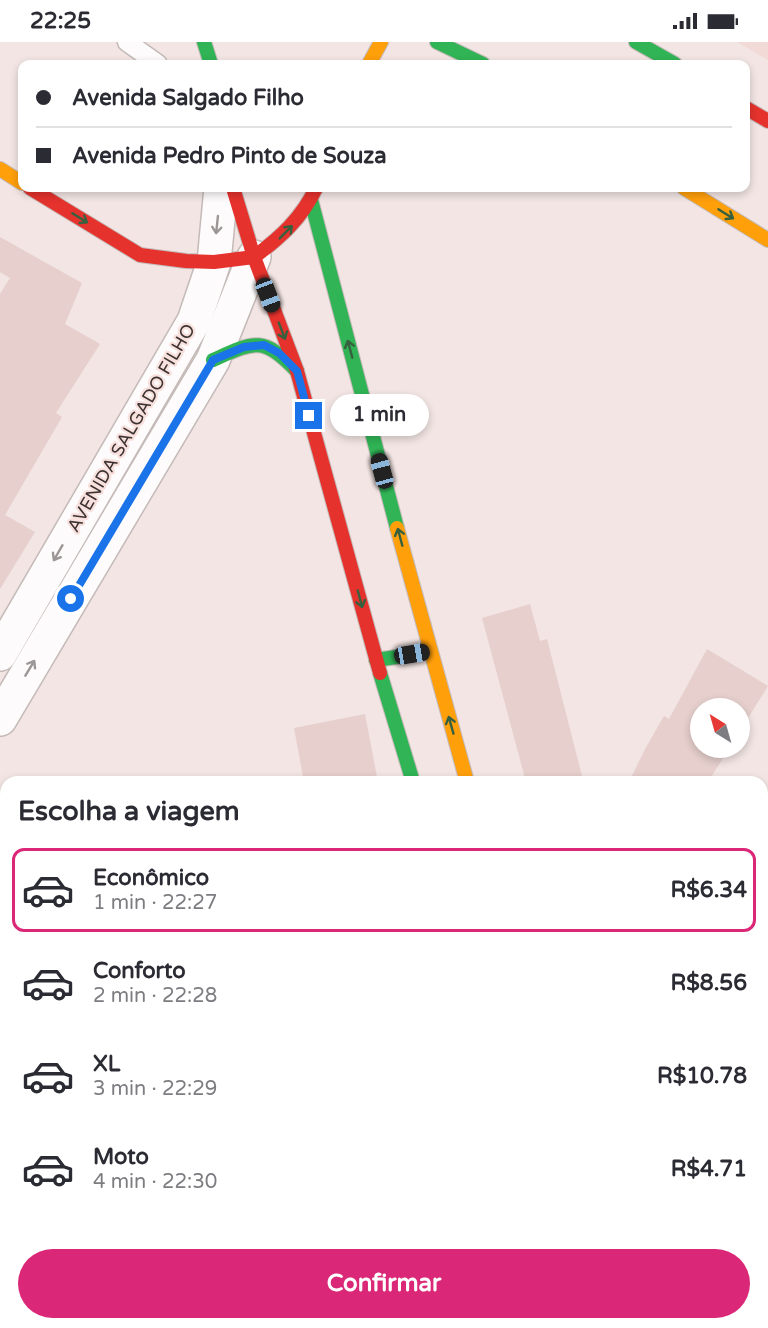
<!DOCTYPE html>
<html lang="pt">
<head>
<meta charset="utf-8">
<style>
  :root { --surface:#fff; --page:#f7f7f7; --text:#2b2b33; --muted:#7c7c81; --line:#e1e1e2; --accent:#db2777 }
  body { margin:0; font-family:"Varela Round",sans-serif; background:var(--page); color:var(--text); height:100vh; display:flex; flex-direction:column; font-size:22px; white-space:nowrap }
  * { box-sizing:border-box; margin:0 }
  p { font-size:20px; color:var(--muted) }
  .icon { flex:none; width:33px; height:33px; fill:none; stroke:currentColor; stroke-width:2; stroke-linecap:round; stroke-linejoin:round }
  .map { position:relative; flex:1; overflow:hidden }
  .details { position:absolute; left:0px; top:734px; width:768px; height:554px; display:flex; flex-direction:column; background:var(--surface); border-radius:18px 18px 0 0; box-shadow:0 3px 9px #0003 }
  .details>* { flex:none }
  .hud { position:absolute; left:18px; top:18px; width:732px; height:132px; border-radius:12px; box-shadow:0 3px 9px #0003; display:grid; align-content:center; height:132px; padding:0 18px; background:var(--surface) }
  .needle { width:39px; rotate:323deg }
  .buttons { position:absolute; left:690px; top:656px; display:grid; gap:12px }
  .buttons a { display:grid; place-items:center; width:60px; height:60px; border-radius:50%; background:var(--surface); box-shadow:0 3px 9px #0003; font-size:30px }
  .end { position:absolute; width:27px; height:27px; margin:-14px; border:8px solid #1a73e8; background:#fff; box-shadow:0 0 0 3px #fff }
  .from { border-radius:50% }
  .bubble { position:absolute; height:42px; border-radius:21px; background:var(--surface); box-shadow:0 3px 9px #0003; font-size:20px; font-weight:700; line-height:42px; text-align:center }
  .car { position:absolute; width:18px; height:36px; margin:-18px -9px; border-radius:8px; box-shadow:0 0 4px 2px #0007; background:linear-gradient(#222 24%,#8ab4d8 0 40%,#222 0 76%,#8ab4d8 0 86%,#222 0) }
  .hud b { display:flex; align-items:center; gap:21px; height:57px; font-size:22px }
  .hud b+b { border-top:2px solid var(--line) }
  .hud i { width:15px; height:15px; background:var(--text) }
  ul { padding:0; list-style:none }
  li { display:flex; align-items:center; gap:18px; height:84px; margin:0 12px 9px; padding:0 6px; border:3px solid transparent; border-radius:12px }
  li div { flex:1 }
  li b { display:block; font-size:22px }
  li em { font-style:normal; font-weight:700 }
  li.active { border-color:var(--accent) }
  li>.icon { width:54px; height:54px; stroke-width:1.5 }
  h2 { padding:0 18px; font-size:27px; line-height:72px }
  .button { display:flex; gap:12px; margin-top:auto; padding:12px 18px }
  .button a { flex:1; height:69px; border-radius:36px; background:var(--accent); color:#fff; font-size:24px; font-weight:700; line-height:69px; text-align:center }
  .status { display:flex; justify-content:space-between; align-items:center; height:42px; padding:0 30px; background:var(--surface); direction:ltr }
  .status svg { height:16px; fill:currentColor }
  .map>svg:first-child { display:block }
  .built { fill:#f2dad7 }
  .green { fill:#e9bfbb }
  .building { fill:#e6cfcc }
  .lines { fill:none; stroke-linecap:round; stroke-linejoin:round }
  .lane-casing { stroke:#c4bab8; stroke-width:21 }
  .street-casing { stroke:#c4bab8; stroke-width:36 }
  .fast-casing { stroke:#c4bab8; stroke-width:16 }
  .slow-casing { stroke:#c4bab8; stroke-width:16 }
  .jam-casing { stroke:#c4bab8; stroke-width:16 }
  .lane { stroke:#fdfbfb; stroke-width:18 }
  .street { stroke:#fdfbfb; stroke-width:33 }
  .fast { stroke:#30b455; stroke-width:14 }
  .slow { stroke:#ff9f0a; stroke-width:14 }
  .jam { stroke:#e5322d; stroke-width:14 }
  .oneway { stroke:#37603e }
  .oneway2 { stroke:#9c9696 }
  .route { stroke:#1a73e8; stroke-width:8 }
  .labels { text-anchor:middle; stroke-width:4.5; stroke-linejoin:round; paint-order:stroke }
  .street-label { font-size:18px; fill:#3b3231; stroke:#f8e0dd }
</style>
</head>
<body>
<div class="status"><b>22:25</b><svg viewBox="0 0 49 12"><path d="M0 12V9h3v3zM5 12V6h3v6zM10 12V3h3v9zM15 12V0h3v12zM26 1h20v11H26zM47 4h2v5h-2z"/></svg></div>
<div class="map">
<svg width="768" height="1286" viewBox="0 0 768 1286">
  <rect width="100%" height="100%" fill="#f2e5e3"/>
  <polygon class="built" points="737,0 768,0 768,18"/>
  <polygon class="green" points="768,1273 768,1286 694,1286 695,1283 704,1281 762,1281"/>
  <g class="building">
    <polygon points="0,195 82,241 65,282 100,302 56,371 62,375 5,473 35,490 0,547 0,252 10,236 0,230"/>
    <polygon points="530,562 540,599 547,597 582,734 562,740 526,740 482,576"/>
    <polygon points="707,607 768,644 740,689 740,666 700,666 700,705 730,705 708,740 629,740 645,707 664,674 669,677"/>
    <polygon points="365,672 378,740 304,740 294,686"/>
  </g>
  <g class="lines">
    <g class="lane-casing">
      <polyline id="lane" points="127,0 158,22"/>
    </g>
    <g class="street-casing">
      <g id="street">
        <polyline points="0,612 194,279 214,220 221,146"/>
        <polyline points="0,677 213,318 254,215"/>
        <polyline points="762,1233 768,1236"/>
        <polyline points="762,1266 768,1269"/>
      </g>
    </g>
    <g class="fast-casing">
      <g id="fast">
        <polyline points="204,0 211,22"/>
        <polyline points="437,0 483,22"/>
        <polyline points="636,0 675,22"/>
        <polyline points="311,158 397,486"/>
        <path d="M 213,318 C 255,299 263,294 297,329"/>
        <polyline points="376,618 430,610"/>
        <polyline points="380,631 413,740"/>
        <polyline points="521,1286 528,1281"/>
      </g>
    </g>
    <g class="slow-casing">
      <g id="slow">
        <polyline points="369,22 381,0"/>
        <polyline points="0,127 22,141"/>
        <polyline points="684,146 768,198"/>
        <polyline points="397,486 467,740"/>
        <polyline points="0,812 6,816"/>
        <polyline points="628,1281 628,1286"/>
        <polyline points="678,1286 683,1281"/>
      </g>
    </g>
    <g class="jam-casing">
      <g id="jam">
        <polyline points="746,66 768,79"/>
        <polyline points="30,146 140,213 186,219 214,220 254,215"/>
        <polyline points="233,146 254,215 297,329 380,631"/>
        <path d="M 254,215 C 280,196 302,176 316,146"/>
        <polyline points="762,777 768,766"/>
        <polyline points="557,1281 558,1286"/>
      </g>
    </g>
    <use href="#lane" class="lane"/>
    <use href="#street" class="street"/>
    <use href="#fast" class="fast"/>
    <use href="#slow" class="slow"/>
    <use href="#jam" class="jam"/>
  </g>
  <defs><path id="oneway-shaft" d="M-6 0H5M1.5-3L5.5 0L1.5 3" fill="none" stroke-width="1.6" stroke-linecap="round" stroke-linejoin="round" transform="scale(1.5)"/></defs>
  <g class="oneway">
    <use href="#oneway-shaft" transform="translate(726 172) rotate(32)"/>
    <use href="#oneway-shaft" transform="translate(80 176) rotate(32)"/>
    <use href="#oneway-shaft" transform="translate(286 190) rotate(-45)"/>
    <use href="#oneway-shaft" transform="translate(282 289) rotate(69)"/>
    <use href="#oneway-shaft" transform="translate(350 307) rotate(-105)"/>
    <use href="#oneway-shaft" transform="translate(400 495) rotate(-105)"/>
    <use href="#oneway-shaft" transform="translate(360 557) rotate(75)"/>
    <use href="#oneway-shaft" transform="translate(451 683) rotate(-106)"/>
  </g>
  <g class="oneway2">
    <use href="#oneway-shaft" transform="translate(217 183) rotate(96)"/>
    <use href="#oneway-shaft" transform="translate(58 511) rotate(120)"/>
    <use href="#oneway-shaft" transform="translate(30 626) rotate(-59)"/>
  </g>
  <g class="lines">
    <polyline class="route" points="71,557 213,318 244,305 264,303 279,311 297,329 309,374"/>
  </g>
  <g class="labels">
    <g class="street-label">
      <text transform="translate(131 386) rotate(-60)" y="6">AVENIDA SALGADO FILHO</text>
    </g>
  </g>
</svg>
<div class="buttons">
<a><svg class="needle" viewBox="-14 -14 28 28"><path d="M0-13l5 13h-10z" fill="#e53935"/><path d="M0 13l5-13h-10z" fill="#7c7c81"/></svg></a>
</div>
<i class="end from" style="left:71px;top:557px"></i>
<i class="end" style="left:309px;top:374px"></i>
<div class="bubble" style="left:330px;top:352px;width:99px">1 min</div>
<i class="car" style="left:268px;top:253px;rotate:159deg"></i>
<i class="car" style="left:382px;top:429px;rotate:345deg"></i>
<i class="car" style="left:412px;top:612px;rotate:81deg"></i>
<div class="hud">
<b><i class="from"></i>Avenida Salgado Filho</b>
<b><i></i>Avenida Pedro Pinto de Souza</b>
</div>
<section class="details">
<h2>Escolha a viagem</h2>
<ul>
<li class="active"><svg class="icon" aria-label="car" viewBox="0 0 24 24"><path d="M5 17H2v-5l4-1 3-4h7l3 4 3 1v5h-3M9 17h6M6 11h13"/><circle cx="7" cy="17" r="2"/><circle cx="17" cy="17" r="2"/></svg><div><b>Econômico</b><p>1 min · 22:27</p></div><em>R$6.34</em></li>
<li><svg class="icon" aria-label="car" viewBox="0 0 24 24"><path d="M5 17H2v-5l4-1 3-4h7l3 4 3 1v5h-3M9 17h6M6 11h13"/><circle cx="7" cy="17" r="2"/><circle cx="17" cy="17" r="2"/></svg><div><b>Conforto</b><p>2 min · 22:28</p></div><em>R$8.56</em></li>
<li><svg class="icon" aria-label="car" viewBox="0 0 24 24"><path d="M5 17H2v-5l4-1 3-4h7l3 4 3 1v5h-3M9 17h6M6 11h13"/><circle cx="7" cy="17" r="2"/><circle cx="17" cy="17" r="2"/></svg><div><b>XL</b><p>3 min · 22:29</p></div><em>R$10.78</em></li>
<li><svg class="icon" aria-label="car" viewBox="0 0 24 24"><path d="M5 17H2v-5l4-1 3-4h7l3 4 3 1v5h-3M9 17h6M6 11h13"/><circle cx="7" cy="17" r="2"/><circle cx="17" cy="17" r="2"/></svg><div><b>Moto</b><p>4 min · 22:30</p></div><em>R$4.71</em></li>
</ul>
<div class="button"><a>Confirmar</a></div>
</section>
</div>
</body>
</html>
